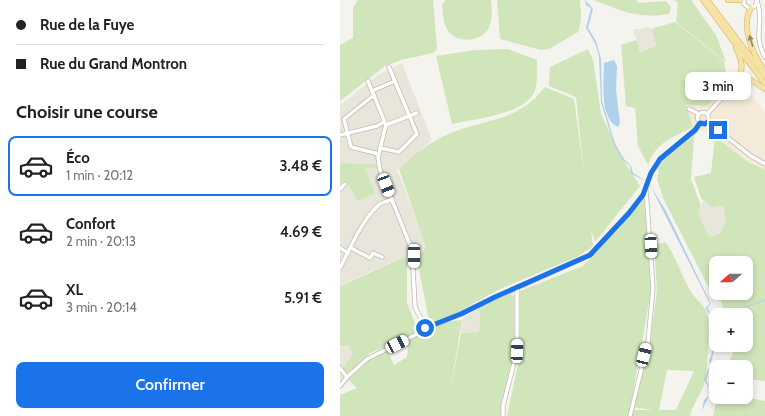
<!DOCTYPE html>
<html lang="fr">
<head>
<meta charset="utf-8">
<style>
  :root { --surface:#fff; --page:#f2f2f2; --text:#222; --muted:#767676; --line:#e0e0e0; --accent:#1a73e8 }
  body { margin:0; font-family:Cabin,sans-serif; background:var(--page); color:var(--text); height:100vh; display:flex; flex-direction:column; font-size:15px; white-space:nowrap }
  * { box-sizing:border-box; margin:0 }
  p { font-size:13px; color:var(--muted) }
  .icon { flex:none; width:22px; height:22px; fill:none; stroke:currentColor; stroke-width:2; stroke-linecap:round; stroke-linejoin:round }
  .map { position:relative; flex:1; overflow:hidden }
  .details { display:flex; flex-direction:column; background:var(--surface); width:340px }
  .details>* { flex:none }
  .hud { display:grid; align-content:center; height:88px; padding:0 16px; background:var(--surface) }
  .needle { width:26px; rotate:250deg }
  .buttons { position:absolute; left:369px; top:256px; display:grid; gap:8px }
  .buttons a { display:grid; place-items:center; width:44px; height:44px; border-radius:8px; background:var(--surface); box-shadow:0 2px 6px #0003; font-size:20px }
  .end { position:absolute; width:18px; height:18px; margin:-9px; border:5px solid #1a73e8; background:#fff; box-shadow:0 0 0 2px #fff }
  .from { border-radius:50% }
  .bubble { position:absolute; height:28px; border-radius:8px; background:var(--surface); box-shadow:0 2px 6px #0003; font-size:13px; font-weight:600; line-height:28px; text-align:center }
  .car { position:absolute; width:12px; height:24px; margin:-12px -6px; border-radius:5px; box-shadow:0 0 3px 1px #0007; background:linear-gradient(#fff 24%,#345 0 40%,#fff 0 76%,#345 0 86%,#fff 0) }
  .hud b { display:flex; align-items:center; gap:14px; height:38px; font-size:15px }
  .hud b+b { border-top:1px solid var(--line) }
  .hud i { width:10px; height:10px; background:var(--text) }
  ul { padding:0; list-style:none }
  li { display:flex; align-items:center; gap:12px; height:60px; margin:0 8px 6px; padding:0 8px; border:2px solid transparent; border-radius:8px }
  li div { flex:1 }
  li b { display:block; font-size:15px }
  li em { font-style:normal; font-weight:600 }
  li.current { border-color:var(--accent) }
  li>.icon { width:36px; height:36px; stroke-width:1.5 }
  h2 { padding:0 16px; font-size:18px; line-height:48px }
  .action { display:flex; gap:8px; margin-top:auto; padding:8px 16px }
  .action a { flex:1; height:46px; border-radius:8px; background:var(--accent); color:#fff; font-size:16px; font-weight:600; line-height:46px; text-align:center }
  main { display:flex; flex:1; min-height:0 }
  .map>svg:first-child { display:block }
  .residential { fill:#e8e5db }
  .commercial { fill:#f4eada }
  .green { fill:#d0e5b9; fill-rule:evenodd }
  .water { fill:#afd1ec }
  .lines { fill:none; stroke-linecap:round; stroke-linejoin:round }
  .stream { stroke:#afd1ec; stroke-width:1 }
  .minor-casing { stroke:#c0bbb0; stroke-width:5 }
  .major-casing { stroke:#dbc074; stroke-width:6 }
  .minor { stroke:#fff; stroke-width:3.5 }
  .major { stroke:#f6e2a4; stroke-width:4.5 }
  .oneway { fill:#978b6a }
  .route { stroke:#1a73e8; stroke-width:5 }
</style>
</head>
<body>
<main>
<section class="details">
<div class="hud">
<b><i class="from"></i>Rue de la Fuye</b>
<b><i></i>Rue du Grand Montron</b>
</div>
<h2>Choisir une course</h2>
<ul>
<li class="current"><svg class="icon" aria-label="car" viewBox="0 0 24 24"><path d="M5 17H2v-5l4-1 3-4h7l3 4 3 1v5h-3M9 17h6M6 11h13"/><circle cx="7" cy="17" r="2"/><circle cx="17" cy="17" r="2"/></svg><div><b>Éco</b><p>1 min · 20:12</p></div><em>3.48 €</em></li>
<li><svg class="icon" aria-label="car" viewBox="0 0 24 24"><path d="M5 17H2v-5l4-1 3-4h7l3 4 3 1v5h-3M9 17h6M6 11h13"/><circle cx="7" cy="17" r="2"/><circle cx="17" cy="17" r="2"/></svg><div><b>Confort</b><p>2 min · 20:13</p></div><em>4.69 €</em></li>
<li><svg class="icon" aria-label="car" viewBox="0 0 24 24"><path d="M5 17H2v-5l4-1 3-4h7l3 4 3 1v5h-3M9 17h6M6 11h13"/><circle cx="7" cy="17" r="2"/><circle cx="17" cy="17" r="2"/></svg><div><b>XL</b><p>3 min · 20:14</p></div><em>5.91 €</em></li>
</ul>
<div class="action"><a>Confirmer</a></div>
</section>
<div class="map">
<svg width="425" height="416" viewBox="0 0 425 416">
  <rect width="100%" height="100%" fill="#f5f3ed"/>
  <g class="residential">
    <polygon points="308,27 311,29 318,46 300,52 293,30"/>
    <polygon points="62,63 92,140 57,170 87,247 0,285 0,183 6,181 18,201 35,194 25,168 36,168 35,164 0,163 0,105 38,75"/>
    <polygon points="364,200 372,207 383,205 386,222 379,234 369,237 358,213"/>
    <polygon points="139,308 140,317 139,332 121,333 122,320"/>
    <polygon points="0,345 8,345 13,354 3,368 9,381 0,390"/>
  </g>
  <polygon class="commercial" points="387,80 406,90 425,112 425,170 408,162 367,132 353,127 345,105 366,106 374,100"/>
  <g class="green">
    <polygon points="18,0 93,0 97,49 93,53 61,60 45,66 0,101 0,45 13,38 13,8"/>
    <path d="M 106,0 L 151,0 C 152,10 153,18 149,27 C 142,43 115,44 107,29 C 103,22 103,13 102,5 Z"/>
    <path d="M 157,0 L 240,0 C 241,12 242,21 238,32 L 209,49 L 201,50 L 160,39 Z"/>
    <path d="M 253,0 L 296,0 L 299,3 L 326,1 L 331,7 L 329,14 C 296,19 283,11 253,0 Z"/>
    <polygon points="334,0 351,0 376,35 386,62 336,22 338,3"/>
    <path d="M 335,22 L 384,61 L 387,80 L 374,100 L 366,106 L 346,105 L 353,127 C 332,138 317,141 308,165 L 298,146 L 295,108 L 286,106 L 281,45 L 296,40 L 300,52 L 317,46 L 311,29 Z"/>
    <path d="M 167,49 L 197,60 C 197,70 198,83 194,93 C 182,115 134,119 112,124 L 96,56 L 135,50 Z"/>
    <path d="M 248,49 L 253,60 L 261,114 L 282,158 L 300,186 L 255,242 L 251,230 L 253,246 L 239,256 L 162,288 L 90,327 L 77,258 L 86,247 L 59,169 C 73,155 86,145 104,136 C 142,118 177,124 205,87 L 234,99 L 244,173 L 236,97 L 209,86 L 210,67 Z"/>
    <polygon points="354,136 351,179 361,206 358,213 369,237 379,234 386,222 383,205 372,207 361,198 354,177 371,173 375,137 408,162 425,170 425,381 406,379 406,367 387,367 396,345 406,345 406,315 393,309 383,309 379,293 406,293 406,263 376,263 376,291 373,296 324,200 317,179 319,171 317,169 320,162"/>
    <polygon points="0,163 36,164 37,168 25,168 35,194 18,201 6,181 0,183"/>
    <polygon points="304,200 311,291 289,416 167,416 180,355 180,291 243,266"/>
    <path d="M 324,240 C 337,258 341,275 351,292 C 356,300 365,305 367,314 C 371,325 367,374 364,385 C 360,396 352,405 350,416 L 290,416 L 291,410 L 313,410 L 292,407 L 308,354 L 317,291 L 314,244 L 325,243 ZM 327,370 L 354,371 L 336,410 L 319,410 Z"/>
    <polygon points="67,256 67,303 79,333 30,353 9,373 27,359 47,349 54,365 67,357 69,341 101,322 122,320 109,398 121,333 139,332 140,317 139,308 170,294 174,296 174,352 162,402 161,416 0,416 0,395 17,388 9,381 3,368 13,354 8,345 0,345 0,286"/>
    <polygon points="377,397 402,397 425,401 425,416 373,416"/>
  </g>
  <g class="water">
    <polygon points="245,0 253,9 248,28 256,41 261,59 262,100 275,144 284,159 291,166 293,173 306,181 291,174 290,166 283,160 274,145 261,102 259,56 255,43 246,28 251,8 246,5"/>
    <path d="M 274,60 L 277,66 L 276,90 L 280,123 L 278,127 C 259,119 264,79 264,63 Z"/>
    <path d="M 310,185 L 326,211 L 371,304 L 367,308 C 373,316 375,321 373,331 L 376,334 C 376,347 370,367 366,380 C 375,397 364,399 361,416 L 364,400 L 370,395 L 369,388 L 364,380 L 370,365 L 369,360 C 374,352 371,345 376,337 L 372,332 L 374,321 L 366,309 L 366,307 L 370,304 Z"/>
  </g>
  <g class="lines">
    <polyline class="stream" points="394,311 425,300"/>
    <g class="minor-casing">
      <g id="minor">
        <polyline points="404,0 404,4 409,8 415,6 417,1"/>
        <path d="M 417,1 C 425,23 412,34 425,57"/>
        <polyline points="28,81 46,125 38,157 40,170 72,250 75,307 86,329"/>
        <polyline points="32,91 55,81"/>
        <polyline points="34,95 4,119 11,147 39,154"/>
        <polyline points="349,109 359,114"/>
        <circle cx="363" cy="118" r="5.5"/>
        <polyline points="367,114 396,83"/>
        <polyline points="368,122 411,156 425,164"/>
        <polyline points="46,125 77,113"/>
        <polyline points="0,135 37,126 44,122"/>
        <polyline points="40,148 59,152 77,134 49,67"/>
        <polyline points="0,189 5,184"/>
        <polyline points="0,248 8,253"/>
        <polyline points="11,248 30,258 33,253 42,257"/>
        <path d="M 0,268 C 10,249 23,217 40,204 C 43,202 49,201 52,199"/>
        <polyline points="0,368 7,377"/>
        <polyline points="0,386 7,377 27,359 95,325 250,255 289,213 303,195 311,173 320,159 355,131 360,123"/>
        <polyline points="163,416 163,406 177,351 177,288"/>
        <polyline points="290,416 308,342 313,288 306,190"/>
      </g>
    </g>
    <g class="major-casing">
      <g id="major">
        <polyline points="363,0 425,84"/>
        <polyline points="367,0 425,76"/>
        <polyline points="388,0 401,0"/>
        <path d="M 411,8 C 400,26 413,55 425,71"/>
        <path d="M 396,83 C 404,69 403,63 396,48"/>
        <polyline points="396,83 411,80 425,89"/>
      </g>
    </g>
    <use href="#minor" class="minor"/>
    <use href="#major" class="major"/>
  </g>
  <defs><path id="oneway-solid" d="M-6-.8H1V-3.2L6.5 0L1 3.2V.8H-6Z"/></defs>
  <use class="oneway" href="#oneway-solid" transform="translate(411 41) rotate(-108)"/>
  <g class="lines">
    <polyline class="route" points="85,328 121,314 155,297 250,255 289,213 303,195 311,173 320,159 355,130 360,123 365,124 368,122 378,130"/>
  </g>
</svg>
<div class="buttons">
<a><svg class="needle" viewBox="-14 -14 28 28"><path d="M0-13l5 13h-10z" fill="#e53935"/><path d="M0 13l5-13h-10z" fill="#767676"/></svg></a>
<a>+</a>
<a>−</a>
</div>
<i class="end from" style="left:85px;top:328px"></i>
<i class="end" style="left:378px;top:130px"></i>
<div class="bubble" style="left:345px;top:72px;width:66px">3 min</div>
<i class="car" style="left:46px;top:185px;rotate:159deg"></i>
<i class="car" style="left:311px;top:246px;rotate:177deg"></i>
<i class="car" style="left:74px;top:256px;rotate:180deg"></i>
<i class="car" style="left:57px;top:344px;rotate:63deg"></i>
<i class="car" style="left:177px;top:351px;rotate:2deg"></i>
<i class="car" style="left:304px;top:355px;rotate:14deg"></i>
</div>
</main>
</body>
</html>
